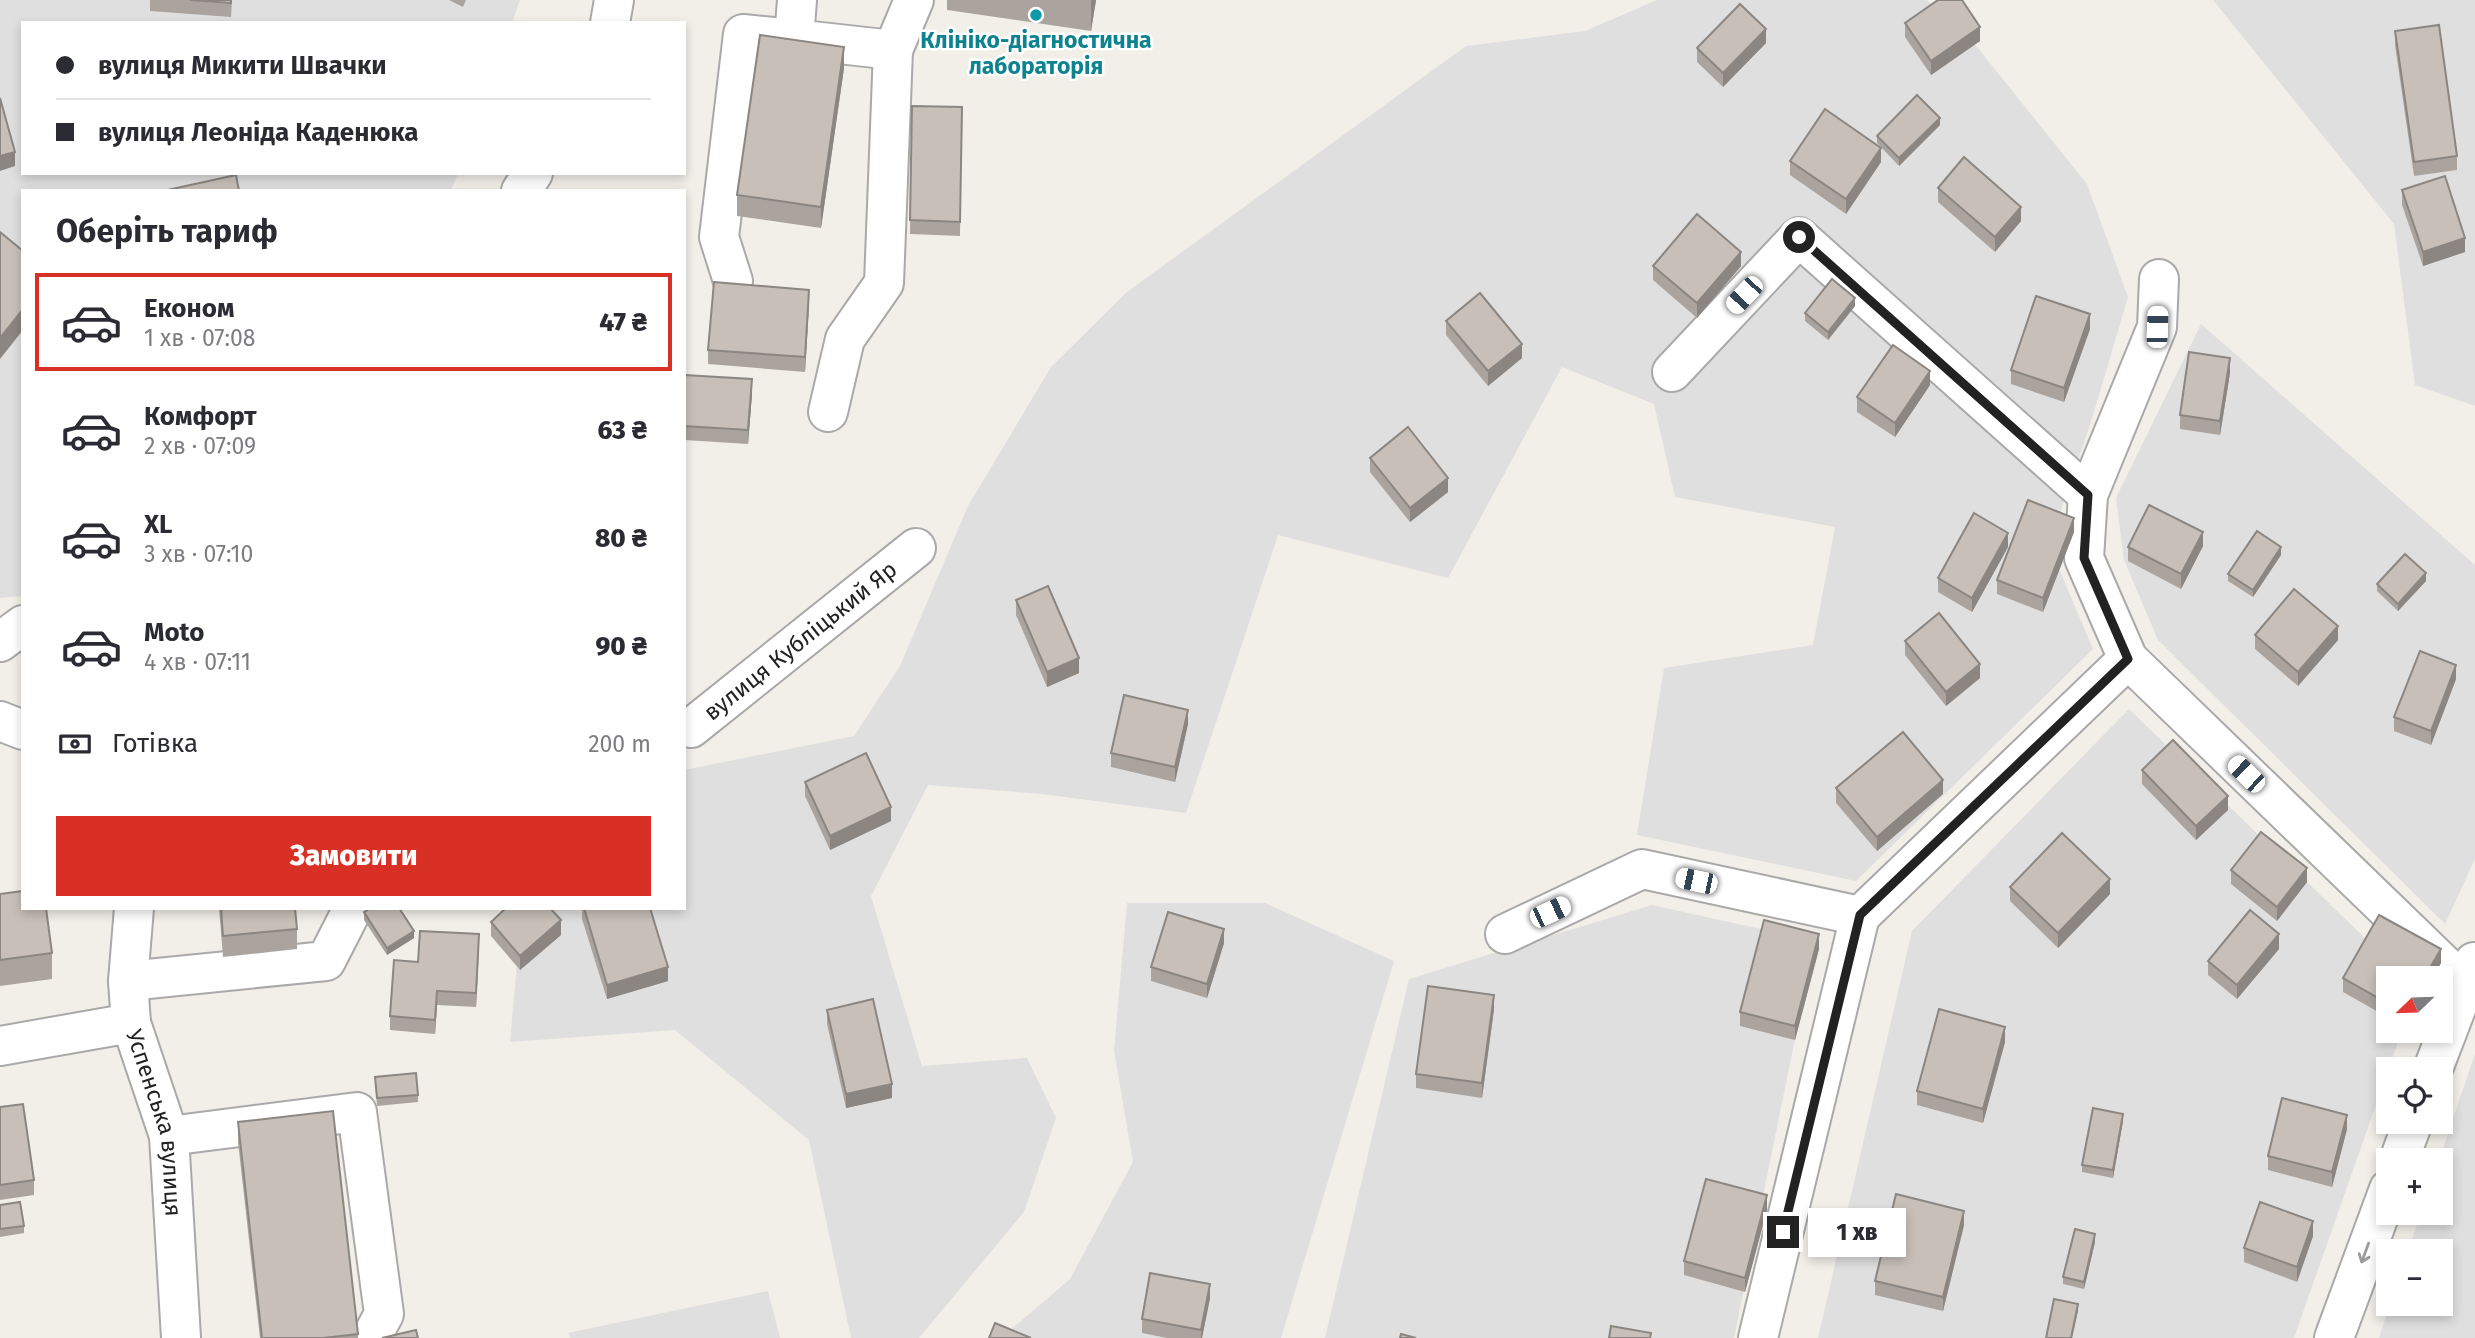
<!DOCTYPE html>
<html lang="uk">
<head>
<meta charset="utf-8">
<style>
  :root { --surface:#fff; --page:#f7f7f7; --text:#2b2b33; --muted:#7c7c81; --line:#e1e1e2; --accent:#d93025 }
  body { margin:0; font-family:"Fira Sans",sans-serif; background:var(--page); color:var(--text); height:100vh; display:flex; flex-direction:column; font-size:26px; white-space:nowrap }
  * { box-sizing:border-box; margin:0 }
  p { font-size:23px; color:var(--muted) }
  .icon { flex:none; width:38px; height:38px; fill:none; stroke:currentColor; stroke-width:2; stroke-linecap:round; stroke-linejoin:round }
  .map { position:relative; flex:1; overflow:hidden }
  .drawer { position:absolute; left:21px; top:189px; width:665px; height:721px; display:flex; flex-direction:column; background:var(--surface); border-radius:0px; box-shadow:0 4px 10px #0003 }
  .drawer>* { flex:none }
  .hud { position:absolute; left:21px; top:21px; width:665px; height:154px; border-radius:0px; box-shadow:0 4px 10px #0003; display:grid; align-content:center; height:154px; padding:0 35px; background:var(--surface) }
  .needle { width:46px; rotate:247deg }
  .controls { position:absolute; left:2376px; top:966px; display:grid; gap:14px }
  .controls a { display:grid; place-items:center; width:77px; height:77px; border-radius:0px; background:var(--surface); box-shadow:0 4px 10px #0003; font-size:35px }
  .end { position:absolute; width:32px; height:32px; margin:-16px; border:9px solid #222; background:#fff; box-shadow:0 0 0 4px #fff }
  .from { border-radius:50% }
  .bubble { position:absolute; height:49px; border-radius:0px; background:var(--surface); box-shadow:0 4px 10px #0003; font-size:23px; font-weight:800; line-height:49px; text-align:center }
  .car { position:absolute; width:21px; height:42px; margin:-21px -10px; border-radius:9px; box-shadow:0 0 5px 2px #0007; background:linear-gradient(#fff 24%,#345 0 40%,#fff 0 76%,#345 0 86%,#fff 0) }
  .hud b { display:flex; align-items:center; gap:24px; height:66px; font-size:26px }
  .hud b+b { border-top:2px solid var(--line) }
  .hud i { width:18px; height:18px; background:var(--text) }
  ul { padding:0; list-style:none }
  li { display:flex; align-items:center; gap:21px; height:98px; margin:0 14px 10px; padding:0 21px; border:4px solid transparent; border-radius:0px }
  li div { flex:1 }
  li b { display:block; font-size:26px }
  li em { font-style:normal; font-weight:800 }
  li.active { border-color:var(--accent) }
  li>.icon { width:63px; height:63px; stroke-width:1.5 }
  h2 { padding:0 35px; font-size:32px; line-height:84px }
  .pay { display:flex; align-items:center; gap:18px; height:77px; padding:0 35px; font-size:26px }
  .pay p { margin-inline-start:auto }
  .cta { display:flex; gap:14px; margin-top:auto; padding:14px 35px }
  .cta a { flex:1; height:80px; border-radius:0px; background:var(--accent); color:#fff; font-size:28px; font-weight:800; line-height:80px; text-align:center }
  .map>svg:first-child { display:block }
  .residential { fill:#e0dfdf }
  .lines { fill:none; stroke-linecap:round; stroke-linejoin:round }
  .minor-casing { stroke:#a9a9a9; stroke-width:42 }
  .minor { stroke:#fff; stroke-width:38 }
  .wall { fill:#aba49e }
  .shaded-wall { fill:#8b8681 }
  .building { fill:#c7bfb8; stroke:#8b8681; stroke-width:2 }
  .oneway { stroke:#9c9c9c }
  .route { stroke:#222; stroke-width:9 }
  .culture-dot { fill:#0f9aa8; stroke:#fff; stroke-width:2.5 }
  .labels { text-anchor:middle; stroke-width:5; stroke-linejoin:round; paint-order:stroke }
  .culture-label { font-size:23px; font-weight:bold; fill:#0d838f; stroke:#fff }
  .street-label { font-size:23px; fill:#222; stroke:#fff }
</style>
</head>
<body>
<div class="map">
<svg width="2475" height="1338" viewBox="0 0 2475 1338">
  <rect width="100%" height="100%" fill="#f2efe9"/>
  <g class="residential">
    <polygon points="0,0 520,0 512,23 23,23 23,173 458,173 451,191 23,191 23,596 0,598"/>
    <polygon points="1657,0 1926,0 1957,22 2087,184 2128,297 2091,422 2049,545 2093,649 1856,881 1637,835 1664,668 1813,645 1835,527 1675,497 1654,404 1562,367 1448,578 1278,535 1186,813 1042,794 928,785 871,896 922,1066 1027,1058 1056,1118 1024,1212 919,1338 851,1338 809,1140 675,1030 510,1042 522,908 684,908 684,770 854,736 900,666 968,506 1051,367 1127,292 1466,46 1585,31"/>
    <polygon points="2213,0 2475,0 2475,406 2415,385 2394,224"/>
    <polygon points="2201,324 2475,565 2475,859 2445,924 2158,640 2124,560 2116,498"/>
    <polygon points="2129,709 2406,978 2389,978 2389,1031 2402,1031 2294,1338 1818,1338 1912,931"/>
    <polygon points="1127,903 1265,903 1394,961 1281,1338 1001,1338 1070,1279 1133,1162 1114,1050"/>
    <polygon points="1652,905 1815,941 1734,1338 1325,1338 1409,979"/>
    <polygon points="2475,1054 2475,1338 2379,1338 2390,1304 2441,1304 2441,1251 2408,1251 2421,1213 2441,1213 2441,1160 2439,1160"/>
    <polygon points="768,1291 780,1338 570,1338 568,1333"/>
  </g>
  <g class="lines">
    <g class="minor-casing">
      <g id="minor">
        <polyline points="797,0 794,39 893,50 914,0"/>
        <polyline points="610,23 614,0"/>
        <polyline points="521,191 533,173"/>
        <polyline points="2159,279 2157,327 2088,495 2084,558 2128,659 2464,984"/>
        <polyline points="733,281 719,237 743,34 794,39"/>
        <polyline points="1672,372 1799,237 2088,495"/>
        <polyline points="828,412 845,339 884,283 893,50"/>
        <polyline points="0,642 23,625"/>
        <polyline points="0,721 23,730"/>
        <path id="s1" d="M 684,727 L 691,728 L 916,548"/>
        <path id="s2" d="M 134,908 L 128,981 L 131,1023 L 169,1136 L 181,1338"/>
        <polyline points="1860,916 2128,659"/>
        <polyline points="1505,934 1642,869 1860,916"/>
        <polyline points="128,981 326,961 353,908"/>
        <polyline points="0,1046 131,1023"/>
        <polyline points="2433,1069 2474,962"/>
        <polyline points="169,1136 357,1112 384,1314 371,1338"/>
        <polyline points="2399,1160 2413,1122"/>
        <polyline points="1758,1338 1860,916"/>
        <polyline points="2334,1338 2389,1189"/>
      </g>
    </g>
    <use href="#minor" class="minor"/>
  </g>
  <g class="wall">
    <polygon points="150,0 232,0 231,17 150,11"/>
    <polygon points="449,0 466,0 463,7"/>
    <polygon points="947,0 1096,0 1091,31 947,10"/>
    <polygon points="1905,23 1980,41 1931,75 1905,37"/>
    <polygon points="2395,31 2457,156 2457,170 2414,176 2395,45"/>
    <polygon points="1766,43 1723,87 1697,62 1697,48"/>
    <polygon points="844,68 821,228 737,216 737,195"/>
    <polygon points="912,106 962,107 960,236 910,234"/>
    <polygon points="1940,125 1899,166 1877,143 1877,136"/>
    <polygon points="1790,161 1881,162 1846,214 1790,175"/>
    <polygon points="1938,188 2021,221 1995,252 1938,202"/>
    <polygon points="2402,190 2465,252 2423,266 2402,205"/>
    <polygon points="1653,266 1741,266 1697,318 1653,280"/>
    <polygon points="809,304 805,372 708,364 708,350"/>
    <polygon points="1855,306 1828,340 1805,321 1805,313"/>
    <polygon points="1446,321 1522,358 1488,386 1446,335"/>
    <polygon points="2090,329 2064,402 2011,384 2011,370"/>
    <polygon points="2230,373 2220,435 2180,429 2180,415"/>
    <polygon points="684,375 752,394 748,444 684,440"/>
    <polygon points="1930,385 1895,437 1857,412 1857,397"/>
    <polygon points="1370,458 1448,492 1410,522 1370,472"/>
    <polygon points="2074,532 2043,612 1997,594 1997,580"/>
    <polygon points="2203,546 2181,589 2128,561 2128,547"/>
    <polygon points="2008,547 1972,612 1938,592 1938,578"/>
    <polygon points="2281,555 2253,597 2228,581 2228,574"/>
    <polygon points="2426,581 2398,611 2377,591 2377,584"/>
    <polygon points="1016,600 1079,673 1047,687 1016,615"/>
    <polygon points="2255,635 2338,640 2298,686 2255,649"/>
    <polygon points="1905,641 1980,678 1946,706 1905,655"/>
    <polygon points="2456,679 2431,745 2394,731 2394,717"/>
    <polygon points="1188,724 1175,782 1111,767 1111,753"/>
    <polygon points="2142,770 2228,810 2196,840 2142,784"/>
    <polygon points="805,782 891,821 830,850 805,796"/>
    <polygon points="1836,788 1943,794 1877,851 1836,803"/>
    <polygon points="2231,870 2307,882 2277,921 2231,884"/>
    <polygon points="2010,887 2110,894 2058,948 2010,901"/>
    <polygon points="0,894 52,953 52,979 0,986"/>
    <polygon points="219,908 295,908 297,929 297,949 223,957"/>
    <polygon points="582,908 650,908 668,981 607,999 582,919"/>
    <polygon points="364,912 414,938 387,955 364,920"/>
    <polygon points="491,922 561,935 520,970 491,936"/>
    <polygon points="1224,943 1207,998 1151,981 1151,967"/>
    <polygon points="479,948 476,1007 437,1005 435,1034 390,1030 390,1016 418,962"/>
    <polygon points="1819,949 1795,1040 1740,1026 1740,1012"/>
    <polygon points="2279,949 2237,999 2208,975 2208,961"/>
    <polygon points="2441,963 2432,978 2389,978 2389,1018 2343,992 2343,978"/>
    <polygon points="1494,1009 1482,1098 1416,1088 1416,1074"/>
    <polygon points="827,1010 892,1098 846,1108 827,1024"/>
    <polygon points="2005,1042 1983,1123 1917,1105 1917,1091"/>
    <polygon points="375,1077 418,1095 418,1102 377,1106"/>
    <polygon points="0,1107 34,1180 34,1195 0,1200"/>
    <polygon points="2123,1121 2113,1178 2082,1172 2082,1165"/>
    <polygon points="238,1122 358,1334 358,1338 260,1338 238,1142"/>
    <polygon points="2347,1129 2332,1187 2268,1170 2268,1156"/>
    <polygon points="0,1205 24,1226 24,1233 0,1237"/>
    <polygon points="1767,1210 1745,1292 1684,1275 1684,1261"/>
    <polygon points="1964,1225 1943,1311 1875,1295 1875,1281"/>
    <polygon points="2313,1236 2297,1282 2244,1262 2244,1248"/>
    <polygon points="2095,1242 2084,1289 2063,1284 2063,1277"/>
    <polygon points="1210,1298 1202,1338 1167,1338 1142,1333 1142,1319"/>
  </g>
  <g class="shaded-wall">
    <polygon points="1091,0 1096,0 1091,31"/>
    <polygon points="1980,27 1980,41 1931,75 1931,61"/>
    <polygon points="1766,29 1766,43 1723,87 1723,73"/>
    <polygon points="844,47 844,68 821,228 821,207"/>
    <polygon points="1940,118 1940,125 1899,166 1899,158"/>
    <polygon points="1881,148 1881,162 1846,214 1846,199"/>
    <polygon points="15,152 15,166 0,171 0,156"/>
    <polygon points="2021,207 2021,221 1995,252 1995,237"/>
    <polygon points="2465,238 2465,252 2423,266 2423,252"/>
    <polygon points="1741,252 1741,266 1697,318 1697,303"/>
    <polygon points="809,290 809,304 805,372 805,357"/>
    <polygon points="1855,298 1855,306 1828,340 1828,332"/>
    <polygon points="23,309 23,330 0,359 0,338"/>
    <polygon points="2090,314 2090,329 2064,402 2064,388"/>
    <polygon points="1522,344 1522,358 1488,386 1488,371"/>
    <polygon points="2230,358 2230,373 2220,435 2220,421"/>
    <polygon points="1930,371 1930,385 1895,437 1895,423"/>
    <polygon points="752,379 752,394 748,444 748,430"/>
    <polygon points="1448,478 1448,492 1410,522 1410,508"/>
    <polygon points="2074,518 2074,532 2043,612 2043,598"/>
    <polygon points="2203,532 2203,546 2181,589 2181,574"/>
    <polygon points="2008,533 2008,547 1972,612 1972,598"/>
    <polygon points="2281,547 2281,555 2253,597 2253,590"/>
    <polygon points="2426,573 2426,581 2398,611 2398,604"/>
    <polygon points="2338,626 2338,640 2298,686 2298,672"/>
    <polygon points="1079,658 1079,673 1047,687 1047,672"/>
    <polygon points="1980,664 1980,678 1946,706 1946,692"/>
    <polygon points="2456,665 2456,679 2431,745 2431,731"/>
    <polygon points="1188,710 1188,724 1175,782 1175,767"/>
    <polygon points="1943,780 1943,794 1877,851 1877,837"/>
    <polygon points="2228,796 2228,810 2196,840 2196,826"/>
    <polygon points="891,807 891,821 830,850 830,836"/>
    <polygon points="2307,868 2307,882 2277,921 2277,907"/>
    <polygon points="2110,879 2110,894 2058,948 2058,933"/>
    <polygon points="561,920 561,935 520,970 520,956"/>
    <polygon points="1224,929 1224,943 1207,998 1207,984"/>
    <polygon points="414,931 414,938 387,955 387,948"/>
    <polygon points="479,934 479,948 476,1007 476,993"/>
    <polygon points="1819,934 1819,949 1795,1040 1795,1026"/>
    <polygon points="2279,934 2279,949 2237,999 2237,985"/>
    <polygon points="2441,949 2441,963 2432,978 2424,978"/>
    <polygon points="668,967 668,981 607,999 607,985"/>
    <polygon points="437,991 437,1005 435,1034 435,1020"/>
    <polygon points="1494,995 1494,1009 1482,1098 1482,1083"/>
    <polygon points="2005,1027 2005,1042 1983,1123 1983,1109"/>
    <polygon points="892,1084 892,1098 846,1108 846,1094"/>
    <polygon points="2123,1114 2123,1121 2113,1178 2113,1170"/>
    <polygon points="2347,1115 2347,1129 2332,1187 2332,1172"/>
    <polygon points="1767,1195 1767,1210 1745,1292 1745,1278"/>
    <polygon points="1964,1211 1964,1225 1943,1311 1943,1297"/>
    <polygon points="2313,1221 2313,1236 2297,1282 2297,1267"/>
    <polygon points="2095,1234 2095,1242 2084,1289 2084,1282"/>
    <polygon points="1210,1284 1210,1298 1202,1338 1201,1338 1201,1330"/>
    <polygon points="2078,1304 2078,1311 2072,1338 2071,1338"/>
  </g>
  <g class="building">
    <polygon points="190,0 231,0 231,3"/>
    <polygon points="1938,0 1962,0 1980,27 1931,61 1905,23"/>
    <polygon points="1740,4 1766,29 1723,73 1697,48"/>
    <polygon points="2439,25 2457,156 2414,162 2395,31"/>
    <polygon points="760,35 844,47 821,207 737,195"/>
    <polygon points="1917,95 1940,118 1899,158 1877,136"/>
    <polygon points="0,98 15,152 0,156"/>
    <polygon points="912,106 962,107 960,222 910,220"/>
    <polygon points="1825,109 1881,148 1846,199 1790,161"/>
    <polygon points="1964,157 2021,207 1995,237 1938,188"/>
    <polygon points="236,175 239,191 163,191"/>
    <polygon points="2445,176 2465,238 2423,252 2402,190"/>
    <polygon points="1697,214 1741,252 1697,303 1653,266"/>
    <polygon points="0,232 23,251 23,309 0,338"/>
    <polygon points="1832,279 1855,298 1828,332 1805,313"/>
    <polygon points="714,282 809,290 805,357 708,350"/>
    <polygon points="1480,293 1522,344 1488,371 1446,321"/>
    <polygon points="2036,296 2090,314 2064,388 2011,370"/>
    <polygon points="1893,345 1930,371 1895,423 1857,397"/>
    <polygon points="2189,352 2230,358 2220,421 2180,415"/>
    <polygon points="684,375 752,379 748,430 684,426"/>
    <polygon points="1408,427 1448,478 1410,508 1370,458"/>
    <polygon points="2028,500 2074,518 2043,598 1997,580"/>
    <polygon points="2149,505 2203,532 2181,574 2128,547"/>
    <polygon points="1974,513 2008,533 1972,598 1938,578"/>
    <polygon points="2257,531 2281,547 2253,590 2228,574"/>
    <polygon points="2405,554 2426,573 2398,604 2377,584"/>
    <polygon points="1048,586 1079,658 1047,672 1016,600"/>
    <polygon points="2294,589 2338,626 2298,672 2255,635"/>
    <polygon points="1939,613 1980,664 1946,692 1905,641"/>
    <polygon points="2420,651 2456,665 2431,731 2394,717"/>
    <polygon points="1124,695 1188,710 1175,767 1111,753"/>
    <polygon points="1903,732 1943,780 1877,837 1836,788"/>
    <polygon points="2173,740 2228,796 2196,826 2142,770"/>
    <polygon points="866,753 891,807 830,836 805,782"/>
    <polygon points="2261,832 2307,868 2277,907 2231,870"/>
    <polygon points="2062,833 2110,879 2058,933 2010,887"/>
    <polygon points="23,891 23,908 46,908 52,953 0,960 0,894"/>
    <polygon points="221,908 295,908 297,929 223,936"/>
    <polygon points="371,908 399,908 414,931 387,948 364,912"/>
    <polygon points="506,908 550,908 561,920 520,956 491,922"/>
    <polygon points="584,908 650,908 668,967 607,985"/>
    <polygon points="2250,910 2279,934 2237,985 2208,961"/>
    <polygon points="1168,912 1224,929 1207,984 1151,967"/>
    <polygon points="2379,915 2441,949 2424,978 2389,978 2389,1004 2343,978"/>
    <polygon points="1764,920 1819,934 1795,1026 1740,1012"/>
    <polygon points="420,931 479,934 476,993 437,991 435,1020 390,1016 394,960 418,962"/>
    <polygon points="1428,986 1494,995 1482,1083 1416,1074"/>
    <polygon points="873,999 892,1084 846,1094 827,1010"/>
    <polygon points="1939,1009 2005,1027 1983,1109 1917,1091"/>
    <polygon points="416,1073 418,1095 377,1098 375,1077"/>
    <polygon points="2282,1098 2347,1115 2332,1172 2268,1156"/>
    <polygon points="23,1104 34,1180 0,1185 0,1107"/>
    <polygon points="2093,1108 2123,1114 2113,1170 2082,1165"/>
    <polygon points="333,1111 358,1334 323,1338 262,1338 238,1122"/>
    <polygon points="1706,1179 1767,1195 1745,1278 1684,1261"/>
    <polygon points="1896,1194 1964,1211 1943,1297 1875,1281"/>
    <polygon points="20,1202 24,1226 0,1229 0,1205"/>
    <polygon points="2260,1202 2313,1221 2297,1267 2244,1248"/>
    <polygon points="2075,1229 2095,1234 2084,1282 2063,1277"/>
    <polygon points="1150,1273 1210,1284 1201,1330 1142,1319"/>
    <polygon points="2054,1299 2078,1304 2071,1338 2046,1338"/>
    <polygon points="995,1323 1031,1338 989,1338"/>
    <polygon points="1611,1326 1651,1333 1650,1338 1609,1338"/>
    <polygon points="416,1330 418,1338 382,1338"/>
    <polygon points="1401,1334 1416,1338 1400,1338"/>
  </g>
  <defs><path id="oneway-shaft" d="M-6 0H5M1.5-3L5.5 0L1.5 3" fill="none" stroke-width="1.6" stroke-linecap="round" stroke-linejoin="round" transform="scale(1.75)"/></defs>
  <use class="oneway" href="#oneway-shaft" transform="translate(2365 1253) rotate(110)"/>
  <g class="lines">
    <polyline class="route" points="1783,1232 1860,915 2128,659 2084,558 2088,495 1799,237"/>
  </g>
  <circle class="culture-dot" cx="1036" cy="15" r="7"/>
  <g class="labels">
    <g class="culture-label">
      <text x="1036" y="48">Клініко-діагностична<tspan x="1036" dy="26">лабораторія</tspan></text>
    </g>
    <g class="street-label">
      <text dy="8" stroke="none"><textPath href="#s1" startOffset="147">вулиця Кубліцький Яр</textPath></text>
      <text dy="8" stroke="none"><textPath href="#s2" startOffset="219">Успенська вулиця</textPath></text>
    </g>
  </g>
</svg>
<div class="controls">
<a><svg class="needle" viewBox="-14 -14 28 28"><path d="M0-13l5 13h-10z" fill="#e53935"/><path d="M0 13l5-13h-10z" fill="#7c7c81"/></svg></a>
<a><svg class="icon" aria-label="locate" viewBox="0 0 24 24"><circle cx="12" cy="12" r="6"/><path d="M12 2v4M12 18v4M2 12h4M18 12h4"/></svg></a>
<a>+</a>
<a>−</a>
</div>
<i class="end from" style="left:1799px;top:237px"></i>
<i class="end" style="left:1783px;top:1232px"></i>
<div class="bubble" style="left:1808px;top:1208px;width:98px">1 хв</div>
<i class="car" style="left:1744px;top:295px;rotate:223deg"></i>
<i class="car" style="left:2157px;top:327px;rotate:2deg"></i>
<i class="car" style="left:2246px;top:774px;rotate:314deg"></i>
<i class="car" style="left:1696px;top:881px;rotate:282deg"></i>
<i class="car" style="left:1550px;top:912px;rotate:65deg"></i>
<div class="hud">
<b><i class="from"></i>вулиця Микити Швачки</b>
<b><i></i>вулиця Леоніда Каденюка</b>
</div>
<section class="drawer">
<h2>Оберіть тариф</h2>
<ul>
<li class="active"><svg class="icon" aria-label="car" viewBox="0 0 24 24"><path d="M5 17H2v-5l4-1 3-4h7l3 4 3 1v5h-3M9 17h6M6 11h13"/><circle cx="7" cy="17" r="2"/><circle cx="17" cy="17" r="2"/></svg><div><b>Економ</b><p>1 хв · 07:08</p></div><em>47 ₴</em></li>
<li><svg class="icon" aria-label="car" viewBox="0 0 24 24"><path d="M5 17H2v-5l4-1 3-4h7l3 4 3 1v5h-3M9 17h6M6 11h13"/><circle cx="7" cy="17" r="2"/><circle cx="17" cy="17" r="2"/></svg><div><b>Комфорт</b><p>2 хв · 07:09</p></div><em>63 ₴</em></li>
<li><svg class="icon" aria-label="car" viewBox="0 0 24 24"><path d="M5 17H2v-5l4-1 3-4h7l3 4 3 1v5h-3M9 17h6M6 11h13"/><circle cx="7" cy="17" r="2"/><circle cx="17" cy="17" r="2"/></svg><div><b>XL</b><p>3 хв · 07:10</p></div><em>80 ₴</em></li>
<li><svg class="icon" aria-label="car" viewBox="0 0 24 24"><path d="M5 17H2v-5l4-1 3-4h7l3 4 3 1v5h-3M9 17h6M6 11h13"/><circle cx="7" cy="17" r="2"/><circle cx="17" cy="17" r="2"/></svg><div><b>Moto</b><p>4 хв · 07:11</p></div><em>90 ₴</em></li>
</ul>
<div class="pay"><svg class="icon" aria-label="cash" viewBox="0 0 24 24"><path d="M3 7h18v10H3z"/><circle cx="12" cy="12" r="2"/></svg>Готівка<p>200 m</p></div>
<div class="cta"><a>Замовити</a></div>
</section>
</div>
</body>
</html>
